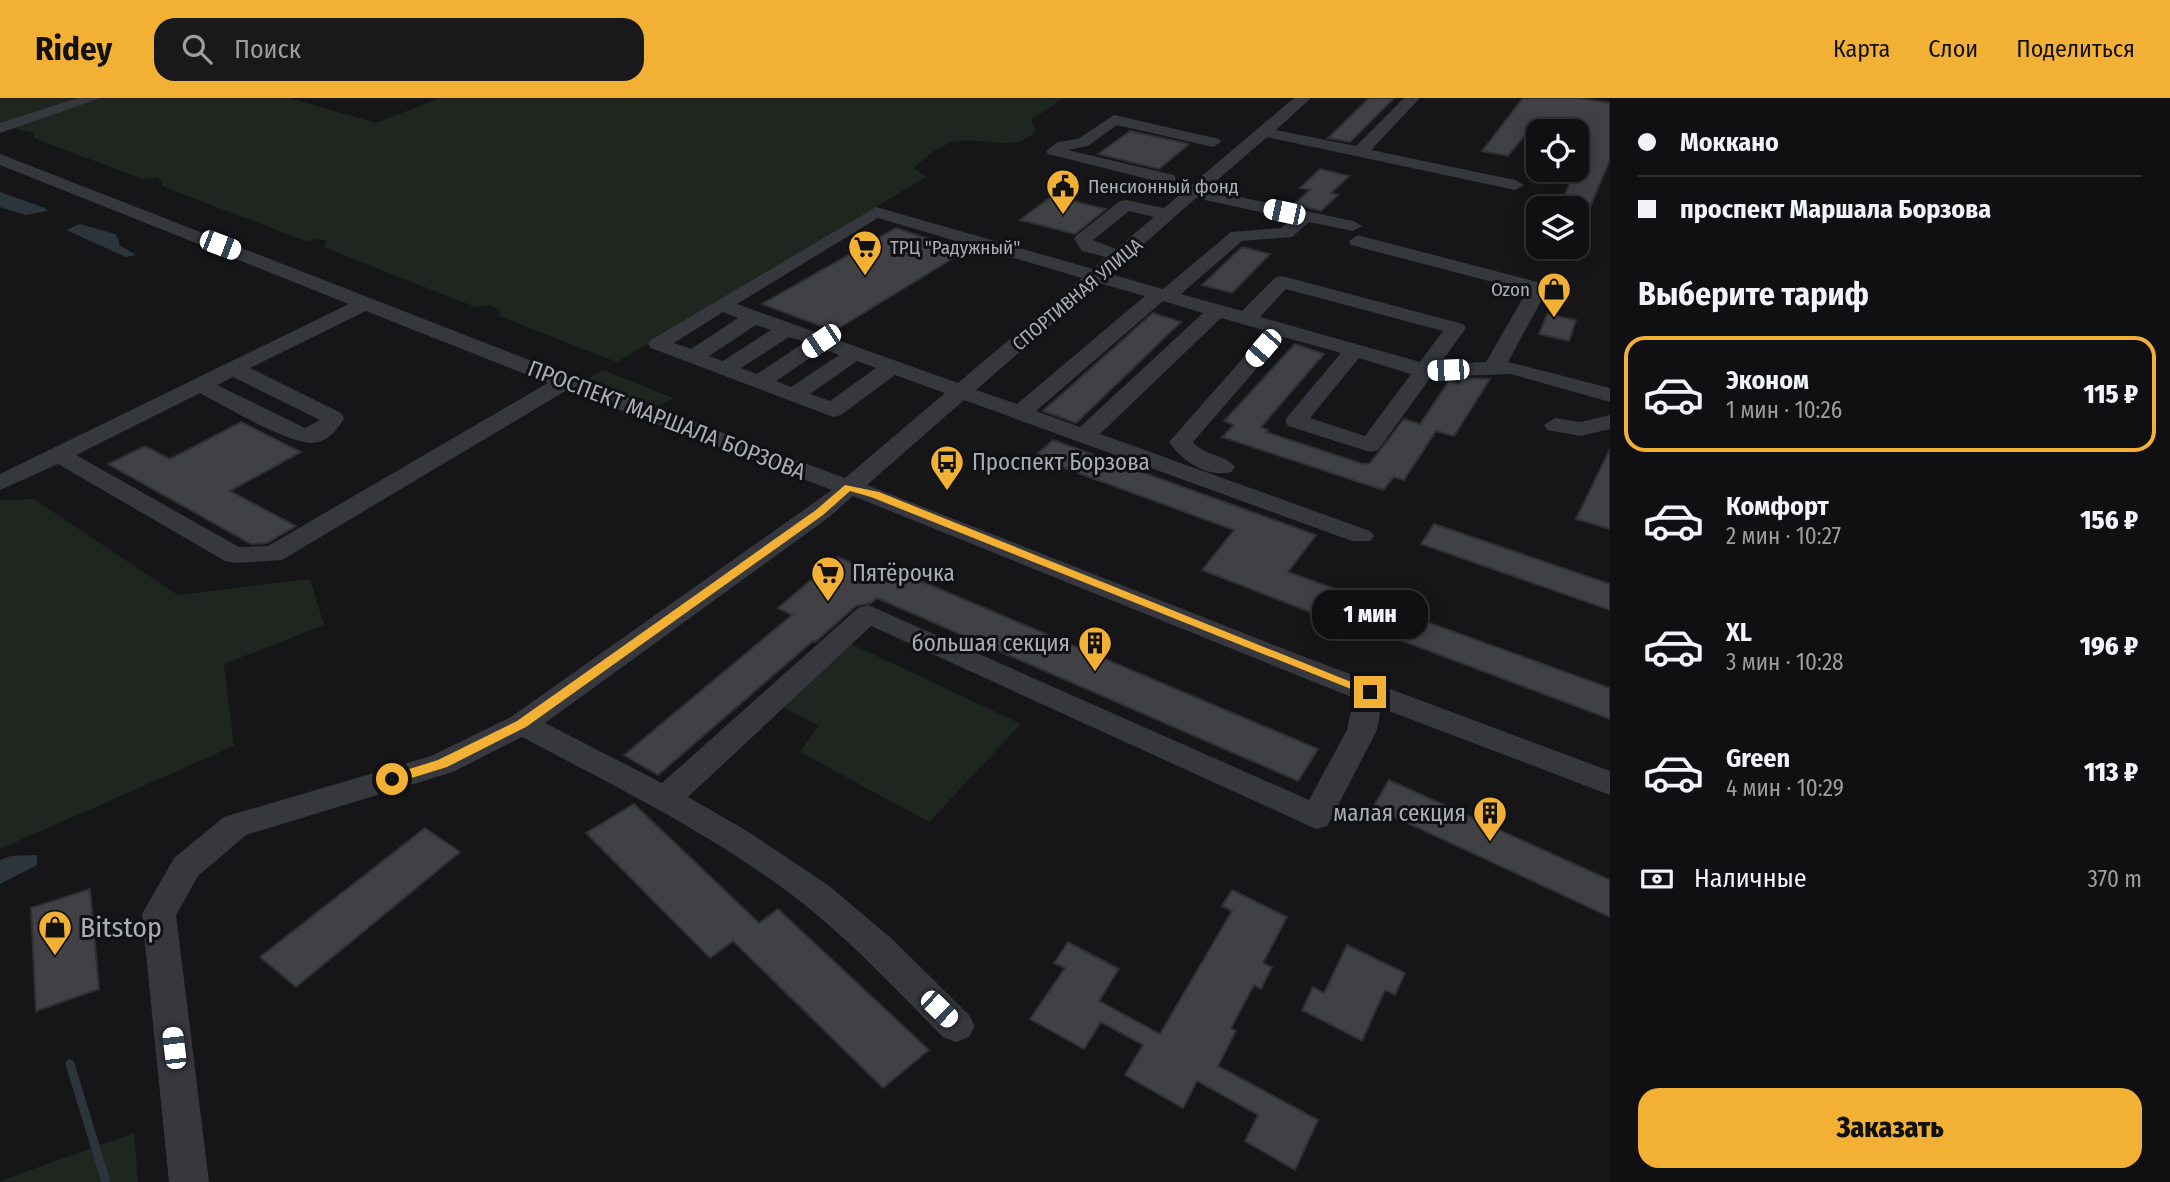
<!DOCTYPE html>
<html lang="ru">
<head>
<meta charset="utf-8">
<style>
  :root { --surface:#101012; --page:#19191b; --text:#f1f3f6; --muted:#9c9d9f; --line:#303032; --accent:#f2b134 }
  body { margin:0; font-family:"Fira Sans Condensed",sans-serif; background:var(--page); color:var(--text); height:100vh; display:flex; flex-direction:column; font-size:26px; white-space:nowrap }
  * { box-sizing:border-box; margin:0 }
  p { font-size:23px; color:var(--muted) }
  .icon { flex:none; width:38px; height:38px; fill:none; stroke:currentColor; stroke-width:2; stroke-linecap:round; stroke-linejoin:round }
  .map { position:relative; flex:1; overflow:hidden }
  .sheet { display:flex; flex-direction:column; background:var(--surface); width:560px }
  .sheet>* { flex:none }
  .banner { display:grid; align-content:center; height:154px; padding:0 28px; background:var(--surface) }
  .tools { position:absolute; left:1526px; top:21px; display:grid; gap:14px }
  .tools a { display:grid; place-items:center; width:63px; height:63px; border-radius:14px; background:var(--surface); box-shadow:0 4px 18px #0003,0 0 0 2px var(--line); font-size:35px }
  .end { position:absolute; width:32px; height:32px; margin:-16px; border:9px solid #f2b134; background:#111; box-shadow:0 0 0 4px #111 }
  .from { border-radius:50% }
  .bubble { position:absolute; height:49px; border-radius:21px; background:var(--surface); box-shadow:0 4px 18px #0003,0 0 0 2px var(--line); font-size:23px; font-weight:800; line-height:49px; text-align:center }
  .car { position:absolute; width:21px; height:42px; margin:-21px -10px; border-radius:9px; box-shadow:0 0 5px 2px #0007; background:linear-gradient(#fff 24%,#345 0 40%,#fff 0 76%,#345 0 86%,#fff 0) }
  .banner b { display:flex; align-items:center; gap:24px; height:66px; font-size:26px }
  .banner b+b { border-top:2px solid var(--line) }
  .banner i { width:18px; height:18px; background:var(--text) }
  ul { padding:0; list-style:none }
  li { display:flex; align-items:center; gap:21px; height:116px; margin:0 14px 10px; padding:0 14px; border:4px solid transparent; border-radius:21px }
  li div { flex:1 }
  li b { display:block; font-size:26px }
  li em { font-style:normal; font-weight:800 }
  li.selected { border-color:var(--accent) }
  li>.icon { width:63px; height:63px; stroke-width:1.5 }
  h2 { padding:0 28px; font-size:32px; line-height:84px }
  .pay { display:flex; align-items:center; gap:18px; height:77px; padding:0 28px; font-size:26px }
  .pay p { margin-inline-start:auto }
  .primary-button { display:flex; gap:14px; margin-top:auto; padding:14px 28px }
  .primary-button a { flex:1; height:80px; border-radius:21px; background:var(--accent); color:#111; font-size:28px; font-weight:800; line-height:80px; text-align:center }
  header { display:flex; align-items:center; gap:42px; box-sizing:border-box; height:98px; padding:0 35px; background:var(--accent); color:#111 }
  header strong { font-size:33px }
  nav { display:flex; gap:38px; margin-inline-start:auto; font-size:24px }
  .search { width:490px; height:63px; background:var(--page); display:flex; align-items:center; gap:18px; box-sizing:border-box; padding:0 24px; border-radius:21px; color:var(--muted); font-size:26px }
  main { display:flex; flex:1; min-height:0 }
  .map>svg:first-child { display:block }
  .green { fill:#1e261f }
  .water { fill:#2c353c }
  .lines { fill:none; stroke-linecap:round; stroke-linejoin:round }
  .stream { stroke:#2c353c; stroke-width:9 }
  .building { fill:#404145; stroke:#303034; stroke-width:2 }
  .minor { fill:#37383d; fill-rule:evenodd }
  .route { fill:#f2b134 }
  .labels { text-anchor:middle; stroke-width:6; stroke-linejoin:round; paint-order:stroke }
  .far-poi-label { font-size:19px; fill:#a8adb8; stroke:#111113; text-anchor:start }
  .far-street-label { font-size:19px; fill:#a8adb8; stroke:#111113 }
  .street-label { font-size:23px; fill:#a8adb8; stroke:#111113 }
  .poi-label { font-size:23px; fill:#a8adb8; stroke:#111113; text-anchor:start }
  .near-poi-label { font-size:28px; fill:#a8adb8; stroke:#111113; text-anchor:start }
</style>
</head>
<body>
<header>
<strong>Ridey</strong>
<div class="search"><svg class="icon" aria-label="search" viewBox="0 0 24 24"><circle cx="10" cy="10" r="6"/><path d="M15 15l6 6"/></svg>Поиск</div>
<nav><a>Карта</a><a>Слои</a><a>Поделиться</a></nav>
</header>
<main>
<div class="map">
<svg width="1610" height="1084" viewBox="0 0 1610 1084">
  <rect width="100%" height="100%" fill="#161618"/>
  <g class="green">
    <polygon points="0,0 83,0 0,27"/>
    <path d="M 103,0 L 289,0 L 376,25 L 440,0 L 1064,0 L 1031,22 L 1036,32 C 1016,57 983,37 954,44 C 939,47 925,60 914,70 L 926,79 L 617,264 L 499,218 L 500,212 L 490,207 L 475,209 L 324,149 L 327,143 L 319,141 L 306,143 L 161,88 L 163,84 L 157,79 L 143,81 L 33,40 L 35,35 L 8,29 Z"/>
    <polygon points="603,272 673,300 654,312 583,284"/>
    <polygon points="34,401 178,497 310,481 324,527 224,566 234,648 0,751 0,402"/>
    <polygon points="847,544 1021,626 929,724 800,654 818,628 778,606"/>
    <polygon points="134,1035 138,1084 0,1084 0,1083"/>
  </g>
  <g class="water">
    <polygon points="0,94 45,110 47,113 25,117 0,109"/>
    <polygon points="80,126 115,136 119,141 119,147 136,157 126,159 66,132"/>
    <polygon points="37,757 37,767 0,786 0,762 11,758"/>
  </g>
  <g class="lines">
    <polyline class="stream" points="70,966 106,1084"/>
  </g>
  <g class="building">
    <polygon points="1369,0 1394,0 1350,44 1328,40"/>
    <polygon points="1523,0 1579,0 1610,5 1610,62 1588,114 1559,108 1587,49 1577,47 1577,33 1538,33 1538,40 1525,37 1508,58 1482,53"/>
    <polygon points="1130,33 1189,46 1159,71 1098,56"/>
    <polygon points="1320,71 1349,78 1331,95 1338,97 1321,113 1294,106 1310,92 1300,90"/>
    <polygon points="1052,98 1106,111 1075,136 1020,122"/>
    <polygon points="896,130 965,153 834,233 762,206"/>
    <polygon points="1242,149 1270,156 1232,195 1202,187"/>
    <polygon points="1153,215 1181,224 1076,325 1043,313"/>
    <polygon points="1547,216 1576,222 1569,243 1539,236"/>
    <polygon points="1295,246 1324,256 1261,329 1268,332 1266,334 1363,366 1370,365 1404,321 1420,326 1449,283 1459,286 1463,280 1490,281 1454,338 1436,333 1404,382 1394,379 1383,392 1222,339 1234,327 1224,323"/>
    <polygon points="241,324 301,354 230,393 296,428 267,445 251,446 108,366 145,348 170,361"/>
    <polygon points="1053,342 1316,437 1288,474 1610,590 1610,621 1331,516 1328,521 1202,472 1234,432 1034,359"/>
    <polygon points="1610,351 1610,431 1576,421"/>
    <polygon points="1434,426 1610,486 1610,512 1421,446"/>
    <polygon points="838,459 895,484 904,476 1318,651 1298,683 877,500 871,505 856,508 815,544 813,543 658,677 624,657 792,517 778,510"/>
    <polygon points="1389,682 1610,782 1610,819 1373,709"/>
    <polygon points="634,706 759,825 778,811 929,952 883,990 733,843 710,860 586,735"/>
    <polygon points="425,730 460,754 296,889 260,859"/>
    <polygon points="90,791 99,891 36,913 31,810"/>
    <polygon points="1232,792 1287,819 1263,865 1272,869 1261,891 1254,887 1231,930 1236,933 1218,968 1318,1022 1295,1072 1245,1043 1258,1017 1197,983 1183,1010 1125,977 1143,947 1101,924 1084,951 1030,921 1065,870 1054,865 1068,844 1119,871 1099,903 1160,936 1232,813 1222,808"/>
    <polygon points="1347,847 1405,875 1395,897 1385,892 1362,943 1302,912 1313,889 1324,895"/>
  </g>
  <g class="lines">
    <g class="minor">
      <polygon points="78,0 101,0 0,35 0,25"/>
      <path d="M 1294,0 L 1311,0 L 1276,32 L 1356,48 L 1404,0 L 1420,0 L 1371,52 L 1515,82 L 1524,87 L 1515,92 L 1267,39 L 1206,92 L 1353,123 L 1362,128 L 1353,133 L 1309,124 L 1292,139 L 1242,143 L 1181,196 L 1242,213 L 1275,180 L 1282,178 L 1463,226 L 1466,230 L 1440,266 L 1486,264 L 1527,193 L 1351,147 L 1349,143 L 1358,137 L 1365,139 L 1545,186 L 1548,190 L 1508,264 L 1610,290 L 1610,304 L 1511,276 L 1431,279 L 1378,352 L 1370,354 L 1288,328 L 1285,323 L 1288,318 L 1341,255 L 1284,239 L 1193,344 C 1204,358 1225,356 1235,369 L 1231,374 C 1207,380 1182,363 1169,344 L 1267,233 L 1221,220 L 1100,336 L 1370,433 L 1374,438 L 1370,443 L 1352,443 L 964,302 L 867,387 L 1307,560 L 1610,673 L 1610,697 L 1381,610 L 1377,632 L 1332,719 L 1327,728 L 1316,731 L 871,528 L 688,699 L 747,733 L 828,787 L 892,841 L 969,917 L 975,928 L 969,939 L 956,944 L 943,939 C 898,894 855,847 805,807 C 719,739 618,690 522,639 L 453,674 L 246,737 L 198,778 L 176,817 L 209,1084 L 169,1084 L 142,816 L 174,760 L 224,719 L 431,658 L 511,619 L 832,392 L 567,292 L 282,462 L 234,465 L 225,463 L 58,366 L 0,392 L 0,376 L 349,206 L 0,67 L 0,56 L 573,279 L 845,380 L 945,295 L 895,277 L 841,317 L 833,319 L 651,250 L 648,246 L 651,242 L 876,109 L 1093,171 L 1106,159 L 1082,153 L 1074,141 L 1077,137 L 1120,103 L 1126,102 L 1164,110 ZM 1196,100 L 1292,121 L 1281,130 L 1231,134 L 1163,191 L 1110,176 ZM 1129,113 L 1154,119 L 1116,151 L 1093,142 ZM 878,120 L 1082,180 L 958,285 L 737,206 ZM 1099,185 L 1145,198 L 1017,306 L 976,292 ZM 1286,191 L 1443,233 L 1420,264 L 1260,219 ZM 1163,203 L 1203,215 L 1080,329 L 1036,313 ZM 366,213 L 548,285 L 268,448 L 239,449 L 76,357 L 200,295 C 227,309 282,343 311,345 C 326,345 338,332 344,320 L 341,315 L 250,270 ZM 723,214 L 738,220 L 691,251 L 674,245 ZM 756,227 L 771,232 L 723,263 L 709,258 ZM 789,239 L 805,244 L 757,276 L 741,270 ZM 823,251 L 839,257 L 791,289 L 776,283 ZM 1359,260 L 1411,276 L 1365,338 L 1310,320 ZM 857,263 L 876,270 L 830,303 L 810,296 ZM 233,279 L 320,322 L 305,330 L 217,287 ZM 853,398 L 1354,600 L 1347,632 L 1309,702 L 868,507 L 858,510 L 662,685 L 545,625 L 828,420 Z"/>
      <polygon points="1114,17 1219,41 1221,44 1213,49 1117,27 1088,48 1068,52 1174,77 1176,81 1174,85 1168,86 1048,56 1046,53 1058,44 1078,41"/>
      <polygon points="1610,317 1610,331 1581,338 1547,332 1544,327 1555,320 1581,324"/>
    </g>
  </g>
  <polygon class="route" points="845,387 879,394 1376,594 1366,597 871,399 850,393 823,417 526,629 447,669 392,686 387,684 387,678 438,662 517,623 816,412"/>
  <defs>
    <g id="civic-pin" transform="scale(1.75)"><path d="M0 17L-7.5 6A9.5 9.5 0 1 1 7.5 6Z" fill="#f2b134" stroke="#111113"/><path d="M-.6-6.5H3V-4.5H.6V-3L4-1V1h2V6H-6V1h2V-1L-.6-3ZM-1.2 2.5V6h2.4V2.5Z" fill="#111"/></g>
    <g id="supermarket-pin" transform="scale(1.75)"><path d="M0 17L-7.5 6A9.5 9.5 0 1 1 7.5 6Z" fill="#f2b134" stroke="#111113"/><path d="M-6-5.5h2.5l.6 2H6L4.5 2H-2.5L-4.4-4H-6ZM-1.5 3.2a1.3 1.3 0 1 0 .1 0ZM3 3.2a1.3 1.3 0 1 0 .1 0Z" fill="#111"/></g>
    <g id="shop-pin" transform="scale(1.75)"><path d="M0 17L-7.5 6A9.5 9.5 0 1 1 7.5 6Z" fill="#f2b134" stroke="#111113"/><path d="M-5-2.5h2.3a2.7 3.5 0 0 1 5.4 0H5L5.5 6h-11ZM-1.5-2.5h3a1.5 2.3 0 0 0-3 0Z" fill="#111"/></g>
    <g id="bus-pin" transform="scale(1.75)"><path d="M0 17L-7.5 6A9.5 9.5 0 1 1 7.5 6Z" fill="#f2b134" stroke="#111113"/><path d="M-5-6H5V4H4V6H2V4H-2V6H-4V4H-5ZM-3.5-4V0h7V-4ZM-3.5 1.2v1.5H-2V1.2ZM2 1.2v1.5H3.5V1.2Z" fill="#111"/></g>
    <g id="building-pin" transform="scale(1.75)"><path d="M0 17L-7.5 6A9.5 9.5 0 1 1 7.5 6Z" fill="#f2b134" stroke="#111113"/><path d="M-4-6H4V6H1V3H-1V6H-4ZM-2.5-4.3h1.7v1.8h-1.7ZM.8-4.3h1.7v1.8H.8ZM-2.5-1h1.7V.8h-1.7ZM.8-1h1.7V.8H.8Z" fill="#111"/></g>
  </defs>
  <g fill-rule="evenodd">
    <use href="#civic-pin" x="1063" y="88"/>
    <use href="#supermarket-pin" x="865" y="149"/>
    <use href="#shop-pin" x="1554" y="191"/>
    <use href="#bus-pin" x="947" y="364"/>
    <use href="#supermarket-pin" x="828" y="475"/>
    <use href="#building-pin" x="1095" y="545"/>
    <use href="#building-pin" x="1490" y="715"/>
    <use href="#shop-pin" x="55" y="829"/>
  </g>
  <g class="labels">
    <g class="far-poi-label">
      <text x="1088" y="95">Пенсионный фонд</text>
      <text x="890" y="156">ТРЦ "Радужный"</text>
      <text x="1530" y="198" text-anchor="end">Ozon</text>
    </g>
    <g class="far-street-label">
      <text transform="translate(1077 196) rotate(-40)" y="7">СПОРТИВНАЯ УЛИЦА</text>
    </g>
    <g class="street-label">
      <text transform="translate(667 322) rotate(21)" y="8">ПРОСПЕКТ МАРШАЛА БОРЗОВА</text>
    </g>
    <g class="poi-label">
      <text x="972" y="372">Проспект Борзова</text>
      <text x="852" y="483">Пятёрочка</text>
      <text x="1070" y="553" text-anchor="end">большая секция</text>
      <text x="1466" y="723" text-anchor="end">малая секция</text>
    </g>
    <g class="near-poi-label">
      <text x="80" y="839">Bitstop</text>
    </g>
  </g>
</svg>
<div class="tools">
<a><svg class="icon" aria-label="locate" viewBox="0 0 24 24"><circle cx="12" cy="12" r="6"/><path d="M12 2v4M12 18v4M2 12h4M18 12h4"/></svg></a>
<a><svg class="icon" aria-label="layers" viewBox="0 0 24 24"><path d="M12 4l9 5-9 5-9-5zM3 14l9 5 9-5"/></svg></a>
</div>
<i class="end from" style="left:392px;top:681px"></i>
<i class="end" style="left:1370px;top:594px"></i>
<div class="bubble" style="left:1312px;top:492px;width:116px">1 мин</div>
<i class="car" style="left:1284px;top:114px;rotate:282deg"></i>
<i class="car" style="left:220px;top:147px;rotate:111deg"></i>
<i class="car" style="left:821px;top:243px;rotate:236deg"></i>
<i class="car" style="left:1263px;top:250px;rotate:221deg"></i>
<i class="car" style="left:1448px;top:272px;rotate:268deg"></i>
<i class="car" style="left:939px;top:911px;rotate:134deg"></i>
<i class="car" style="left:174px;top:950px;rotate:353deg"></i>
</div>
<section class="sheet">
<div class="banner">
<b><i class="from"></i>Моккано</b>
<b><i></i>проспект Маршала Борзова</b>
</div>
<h2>Выберите тариф</h2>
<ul>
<li class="selected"><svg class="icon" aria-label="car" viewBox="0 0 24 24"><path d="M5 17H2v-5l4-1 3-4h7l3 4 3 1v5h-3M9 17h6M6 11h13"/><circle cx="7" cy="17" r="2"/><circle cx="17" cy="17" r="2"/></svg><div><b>Эконом</b><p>1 мин · 10:26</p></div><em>115 ₽</em></li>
<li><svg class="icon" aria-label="car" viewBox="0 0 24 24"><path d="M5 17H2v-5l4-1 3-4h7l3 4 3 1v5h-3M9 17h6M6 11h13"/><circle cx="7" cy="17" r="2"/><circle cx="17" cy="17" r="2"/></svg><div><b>Комфорт</b><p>2 мин · 10:27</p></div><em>156 ₽</em></li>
<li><svg class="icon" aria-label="car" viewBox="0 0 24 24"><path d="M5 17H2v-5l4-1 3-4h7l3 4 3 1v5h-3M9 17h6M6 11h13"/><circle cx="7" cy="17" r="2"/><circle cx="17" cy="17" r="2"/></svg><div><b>XL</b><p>3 мин · 10:28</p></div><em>196 ₽</em></li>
<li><svg class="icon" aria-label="car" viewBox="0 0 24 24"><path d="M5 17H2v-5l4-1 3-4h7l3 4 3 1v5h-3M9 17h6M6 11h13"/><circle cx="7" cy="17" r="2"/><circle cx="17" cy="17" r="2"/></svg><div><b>Green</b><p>4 мин · 10:29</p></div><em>113 ₽</em></li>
</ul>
<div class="pay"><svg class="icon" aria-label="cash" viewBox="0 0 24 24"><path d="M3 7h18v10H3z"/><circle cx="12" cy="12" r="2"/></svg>Наличные<p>370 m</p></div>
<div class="primary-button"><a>Заказать</a></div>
</section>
</main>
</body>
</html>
